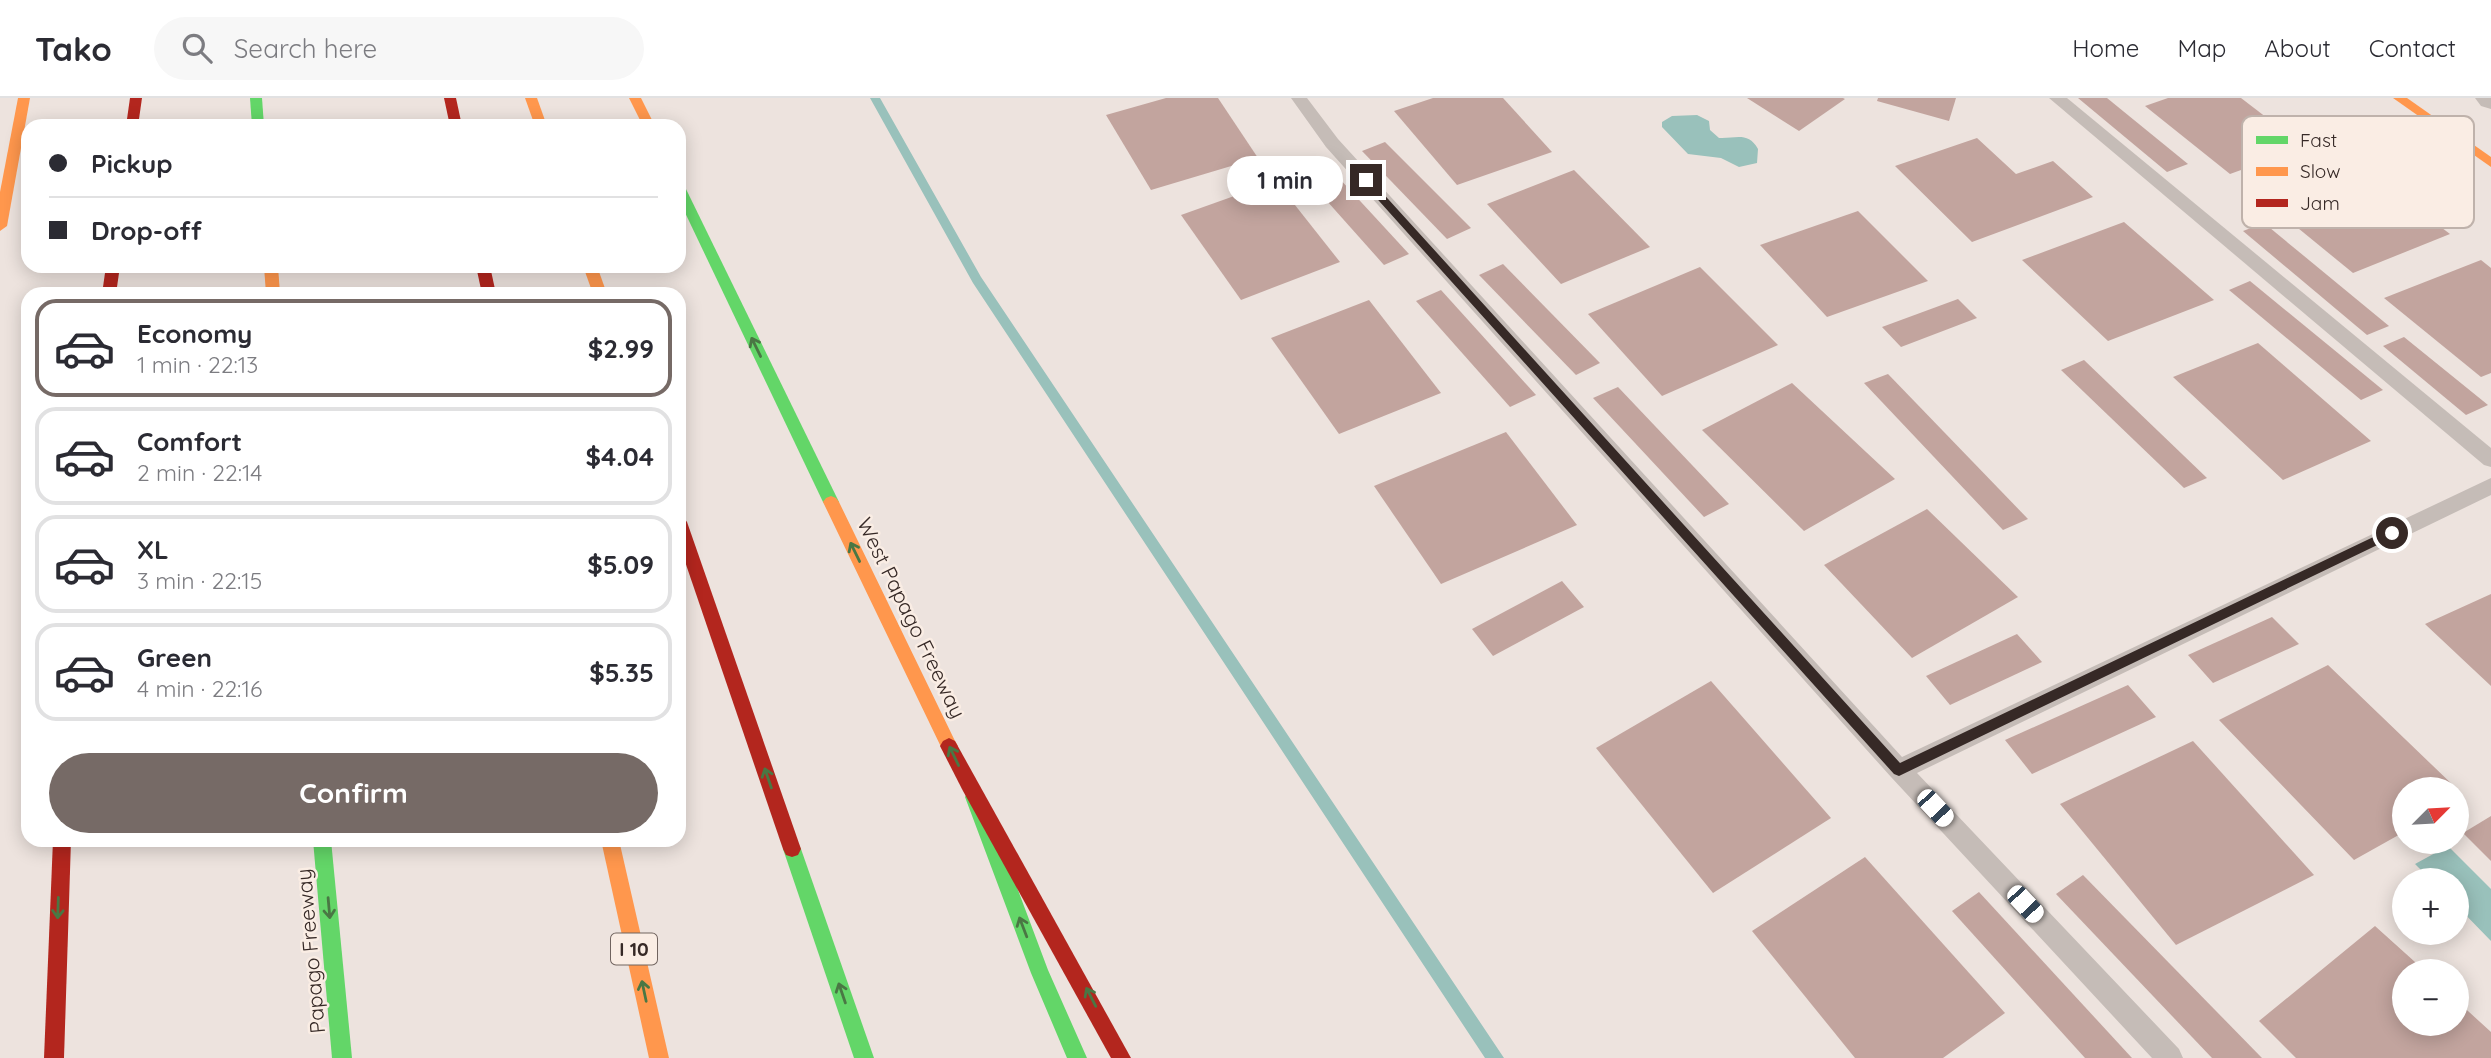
<!DOCTYPE html>
<html lang="en">
<head>
<meta charset="utf-8">
<style>
  :root { --surface:#fff; --page:#f7f7f7; --text:#2b2b33; --muted:#7c7c81; --line:#e1e1e2; --accent:#766a66 }
  body { margin:0; font-family:Quicksand,sans-serif; background:var(--page); color:var(--text); height:100vh; display:flex; flex-direction:column; font-size:26px; white-space:nowrap }
  * { box-sizing:border-box; margin:0 }
  p { font-size:23px; color:var(--muted) }
  .icon { flex:none; width:38px; height:38px; fill:none; stroke:currentColor; stroke-width:2; stroke-linecap:round; stroke-linejoin:round }
  .map { position:relative; flex:1; overflow:hidden }
  .sheet { position:absolute; left:21px; top:189px; width:665px; height:560px; display:flex; flex-direction:column; background:var(--surface); border-radius:21px; box-shadow:0 4px 18px #0003 }
  .sheet>* { flex:none }
  .hud { position:absolute; left:21px; top:21px; width:665px; height:154px; border-radius:21px; box-shadow:0 4px 18px #0003; display:grid; align-content:center; height:154px; padding:0 28px; background:var(--surface) }
  .needle { width:46px; rotate:66deg }
  .buttons { position:absolute; left:2392px; top:679px; display:grid; gap:14px }
  .buttons a { display:grid; place-items:center; width:77px; height:77px; border-radius:50%; background:var(--surface); box-shadow:0 4px 18px #0003; font-size:35px }
  .end { position:absolute; width:32px; height:32px; margin:-16px; border:9px solid #362926; background:#fff; box-shadow:0 0 0 4px #fff }
  .from { border-radius:50% }
  .bubble { position:absolute; height:49px; border-radius:24px; background:var(--surface); box-shadow:0 4px 18px #0003; font-size:23px; font-weight:700; line-height:49px; text-align:center }
  .car { position:absolute; width:21px; height:42px; margin:-21px -10px; border-radius:9px; box-shadow:0 0 5px 2px #0007; background:linear-gradient(#fff 24%,#345 0 40%,#fff 0 76%,#345 0 86%,#fff 0) }
  .hud b { display:flex; align-items:center; gap:24px; height:66px; font-size:26px }
  .hud b+b { border-top:2px solid var(--line) }
  .hud i { width:18px; height:18px; background:var(--text) }
  ul { padding:12px 0 0; list-style:none }
  li { display:flex; align-items:center; gap:21px; height:98px; margin:0 14px 10px; padding:0 14px; border:4px solid var(--line); border-radius:21px }
  li div { flex:1 }
  li b { display:block; font-size:26px }
  li em { font-style:normal; font-weight:700 }
  li.current { border-color:var(--accent) }
  li>.icon { width:63px; height:63px; stroke-width:1.5 }
  .action { display:flex; gap:14px; margin-top:auto; padding:14px 28px }
  .action a { flex:1; height:80px; border-radius:42px; background:var(--accent); color:#fff; font-size:28px; font-weight:700; line-height:80px; text-align:center }
  header { display:flex; align-items:center; gap:42px; box-sizing:border-box; height:98px; padding:0 35px; background:var(--surface); border-bottom:2px solid var(--line) }
  header strong { font-size:33px }
  nav { display:flex; gap:38px; margin-inline-start:auto; font-size:24px }
  .search { width:490px; height:63px; background:var(--page); display:flex; align-items:center; gap:18px; box-sizing:border-box; padding:0 24px; border-radius:38px; color:var(--muted); font-size:26px }
  .map>svg:first-child { display:block }
  .water { fill:#99c1bb }
  .lines { fill:none; stroke-linecap:round; stroke-linejoin:round }
  .stream { fill:#99c1bb; fill-rule:evenodd }
  .building { fill:#c2a49e }
  .lane { fill:#c5bcb7; fill-rule:evenodd }
  .street { fill:#c5bcb7; fill-rule:evenodd }
  .fast { fill:#63d668; fill-rule:evenodd }
  .slow { fill:#ff974d; fill-rule:evenodd }
  .jam { fill:#b3261e; fill-rule:evenodd }
  .oneway { stroke:#4a7744 }
  .route { fill:#362926 }
  .labels { text-anchor:middle; stroke-width:5; stroke-linejoin:round; paint-order:stroke }
  .shield { fill:#faede4; stroke:#71645f; stroke-width:2 }
  .shield-label { font-size:19px; font-weight:bold; fill:#362926 }
  .street-label { font-size:21px; fill:#362926; stroke:#faede4 }
  .key { fill:#faede4; stroke:#bfb2ab; stroke-width:2 }
  .key-label { font-size:19px; fill:#362926 }
</style>
</head>
<body>
<header>
<strong>Tako</strong>
<div class="search"><svg class="icon" aria-label="search" viewBox="0 0 24 24"><circle cx="10" cy="10" r="6"/><path d="M15 15l6 6"/></svg>Search here</div>
<nav><a>Home</a><a>Map</a><a>About</a><a>Contact</a></nav>
</header>
<div class="map">
<svg width="2491" height="960" viewBox="0 0 2491 960">
  <rect width="100%" height="100%" fill="#ede3de"/>
  <g class="water">
    <path d="M 1697,17 L 1709,23 L 1710,32 L 1719,40 C 1735,41 1748,33 1758,51 L 1757,65 L 1739,69 L 1721,60 L 1688,56 L 1662,29 L 1662,24 L 1672,18 Z"/>
    <polygon points="2448,748 2491,791 2491,843 2457,808 2457,782 2431,782 2415,766"/>
  </g>
  <g class="lines">
    <polygon class="stream" points="870,0 880,0 981,179 1504,960 1485,960 973,185"/>
  </g>
  <g class="building">
    <polygon points="1166,0 1218,0 1258,60 1151,92 1106,17"/>
    <polygon points="1433,0 1503,0 1552,54 1457,87 1394,13"/>
    <polygon points="1747,0 1843,0 1845,1 1799,33"/>
    <polygon points="1878,0 1956,0 1949,23 1877,3"/>
    <polygon points="2078,0 2107,0 2188,66 2167,74"/>
    <polygon points="2168,0 2241,0 2305,49 2230,76 2145,8"/>
    <polygon points="1977,40 2016,76 2053,63 2093,99 1972,144 1895,68"/>
    <polygon points="1385,44 1471,130 1447,141 1362,53"/>
    <polygon points="2355,64 2450,136 2353,175 2260,99"/>
    <polygon points="1326,66 1409,156 1384,167 1302,75"/>
    <polygon points="1574,72 1650,149 1561,186 1487,106"/>
    <polygon points="1276,83 1340,164 1241,202 1181,117"/>
    <polygon points="1858,113 1928,183 1827,219 1760,147"/>
    <polygon points="2124,124 2214,202 2108,243 2022,162"/>
    <polygon points="2264,125 2389,228 2367,237 2243,133"/>
    <polygon points="2481,162 2491,170 2491,275 2481,279 2384,200"/>
    <polygon points="1503,166 1600,265 1576,277 1479,177"/>
    <polygon points="1700,169 1778,247 1662,298 1588,216"/>
    <polygon points="2250,183 2383,292 2361,302 2229,192"/>
    <polygon points="1441,192 1536,297 1510,309 1416,203"/>
    <polygon points="1958,201 1977,220 1901,249 1882,229"/>
    <polygon points="1369,202 1441,295 1339,336 1271,240"/>
    <polygon points="2404,239 2488,307 2466,317 2383,248"/>
    <polygon points="2258,245 2371,343 2283,382 2173,279"/>
    <polygon points="2084,262 2207,380 2184,390 2061,272"/>
    <polygon points="1888,276 2028,421 2003,432 1864,285"/>
    <polygon points="1792,285 1895,381 1804,433 1702,332"/>
    <polygon points="1618,289 1729,406 1704,419 1593,300"/>
    <polygon points="1506,334 1577,427 1441,486 1374,388"/>
    <polygon points="1927,411 2018,499 1912,560 1824,467"/>
    <polygon points="1562,483 1584,509 1493,558 1472,531"/>
    <polygon points="2491,496 2491,588 2425,526"/>
    <polygon points="2272,519 2299,546 2213,585 2188,557"/>
    <polygon points="2017,536 2042,564 1950,607 1926,578"/>
    <polygon points="2328,567 2457,691 2404,691 2404,734 2354,762 2219,622"/>
    <polygon points="1711,583 1831,720 1713,795 1596,650"/>
    <polygon points="2128,587 2156,619 2032,676 2005,642"/>
    <polygon points="2193,643 2314,777 2176,847 2060,706"/>
    <polygon points="2491,718 2491,763 2463,735"/>
    <polygon points="1865,759 2005,915 1943,960 1855,960 1752,833"/>
    <polygon points="2083,777 2262,960 2212,960 2056,796"/>
    <polygon points="1979,794 2132,960 2085,960 1952,813"/>
    <polygon points="2375,828 2425,873 2404,873 2404,926 2457,926 2457,903 2491,934 2491,960 2296,960 2259,923"/>
  </g>
  <g class="lines">
    <g class="lane">
      <polygon points="1291,0 1307,0 1338,41 1902,659 2491,380 2491,397 1917,675 2179,951 2183,960 2152,960 1891,679 1326,49"/>
      <polygon points="2049,0 2067,0 2491,350 2491,369 2484,367"/>
    </g>
    <polygon class="street" points="2475,0 2491,0 2491,11 2481,8"/>
    <g class="fast">
      <polygon points="250,0 262,0 264,28 252,28"/>
      <polygon points="679,85 685,89 839,404 836,408 826,408 823,404 679,102"/>
      <polygon points="974,691 980,693 983,699 1048,872 1087,960 1067,960 1031,875 965,699 968,693"/>
      <polygon points="313,742 331,742 352,960 332,960"/>
      <polygon points="792,743 798,745 801,751 874,960 854,960 783,751 786,745"/>
    </g>
    <g class="slow">
      <polygon points="18,0 30,0 7,128 0,133 0,94"/>
      <polygon points="525,0 537,0 547,28 535,28"/>
      <polygon points="629,0 641,0 655,28 643,28"/>
      <polygon points="2393,0 2407,0 2491,59 2491,69"/>
      <polygon points="264,168 278,168 280,196 266,196"/>
      <polygon points="583,168 597,168 607,196 593,196"/>
      <polygon points="831,398 836,400 839,404 955,643 958,648 955,653 949,656 943,653 823,404 826,400"/>
      <polygon points="601,742 619,742 669,960 649,960"/>
    </g>
    <g class="jam">
      <polygon points="130,0 142,0 138,28 126,28"/>
      <polygon points="444,0 456,0 462,28 450,28"/>
      <polygon points="106,168 120,168 116,196 102,196"/>
      <polygon points="476,168 490,168 496,196 482,196"/>
      <polygon points="679,418 684,420 687,424 801,751 798,757 792,759 786,757 783,751 679,446"/>
      <polygon points="949,640 955,643 1131,960 1111,960 963,693 940,648 943,643"/>
      <polygon points="53,742 71,742 64,960 44,960"/>
    </g>
  </g>
  <defs><path id="oneway-shaft" d="M-6 0H5M1.5-3L5.5 0L1.5 3" fill="none" stroke-width="1.6" stroke-linecap="round" stroke-linejoin="round" transform="scale(1.75)"/></defs>
  <g class="oneway">
    <use href="#oneway-shaft" transform="translate(756 249) rotate(-116)"/>
    <use href="#oneway-shaft" transform="translate(855 454) rotate(-116)"/>
    <use href="#oneway-shaft" transform="translate(954 658) rotate(-116)"/>
    <use href="#oneway-shaft" transform="translate(768 680) rotate(-109)"/>
    <use href="#oneway-shaft" transform="translate(58 810) rotate(92)"/>
    <use href="#oneway-shaft" transform="translate(329 810) rotate(85)"/>
    <use href="#oneway-shaft" transform="translate(1023 829) rotate(-111)"/>
    <use href="#oneway-shaft" transform="translate(644 893) rotate(-102)"/>
    <use href="#oneway-shaft" transform="translate(842 895) rotate(-109)"/>
    <use href="#oneway-shaft" transform="translate(1091 899) rotate(-117)"/>
  </g>
  <polygon class="route" points="1362,80 1369,80 1900,665 2388,432 2392,430 2398,435 2396,438 1899,678 1894,676 1362,84"/>
  <g class="labels">
    <rect class="shield" x="611" y="835.5" width="46" height="31" rx="5"/>
    <g class="shield-label">
      <text x="634" y="858">I 10</text>
    </g>
    <g class="street-label">
      <text transform="translate(911 520) rotate(64)" y="7">West Papago Freeway</text>
      <text transform="translate(311 853) rotate(-95)" y="7">Papago Freeway</text>
    </g>
  </g>
  <rect x="2242" y="18" width="232" height="112" rx="10" class="key"/>
  <rect x="2256" y="38" width="32" height="8" fill="#63d668"/>
  <rect x="2256" y="69" width="32" height="9" fill="#ff974d"/>
  <rect x="2256" y="101" width="32" height="8" fill="#b3261e"/>
  <g class="key-label">
    <text x="2300" y="49">Fast</text>
    <text x="2300" y="80">Slow</text>
    <text x="2300" y="112">Jam</text>
  </g>
</svg>
<div class="buttons">
<a><svg class="needle" viewBox="-14 -14 28 28"><path d="M0-13l5 13h-10z" fill="#e53935"/><path d="M0 13l5-13h-10z" fill="#7c7c81"/></svg></a>
<a>+</a>
<a>−</a>
</div>
<i class="end from" style="left:2392px;top:435px"></i>
<i class="end" style="left:1366px;top:82px"></i>
<div class="bubble" style="left:1227px;top:58px;width:116px">1 min</div>
<i class="car" style="left:1935px;top:710px;rotate:137deg"></i>
<i class="car" style="left:2025px;top:806px;rotate:137deg"></i>
<div class="hud">
<b><i class="from"></i>Pickup</b>
<b><i></i>Drop-off</b>
</div>
<section class="sheet">
<ul>
<li class="current"><svg class="icon" aria-label="car" viewBox="0 0 24 24"><path d="M5 17H2v-5l4-1 3-4h7l3 4 3 1v5h-3M9 17h6M6 11h13"/><circle cx="7" cy="17" r="2"/><circle cx="17" cy="17" r="2"/></svg><div><b>Economy</b><p>1 min · 22:13</p></div><em>$2.99</em></li>
<li><svg class="icon" aria-label="car" viewBox="0 0 24 24"><path d="M5 17H2v-5l4-1 3-4h7l3 4 3 1v5h-3M9 17h6M6 11h13"/><circle cx="7" cy="17" r="2"/><circle cx="17" cy="17" r="2"/></svg><div><b>Comfort</b><p>2 min · 22:14</p></div><em>$4.04</em></li>
<li><svg class="icon" aria-label="car" viewBox="0 0 24 24"><path d="M5 17H2v-5l4-1 3-4h7l3 4 3 1v5h-3M9 17h6M6 11h13"/><circle cx="7" cy="17" r="2"/><circle cx="17" cy="17" r="2"/></svg><div><b>XL</b><p>3 min · 22:15</p></div><em>$5.09</em></li>
<li><svg class="icon" aria-label="car" viewBox="0 0 24 24"><path d="M5 17H2v-5l4-1 3-4h7l3 4 3 1v5h-3M9 17h6M6 11h13"/><circle cx="7" cy="17" r="2"/><circle cx="17" cy="17" r="2"/></svg><div><b>Green</b><p>4 min · 22:16</p></div><em>$5.35</em></li>
</ul>
<div class="action"><a>Confirm</a></div>
</section>
</div>
</body>
</html>
